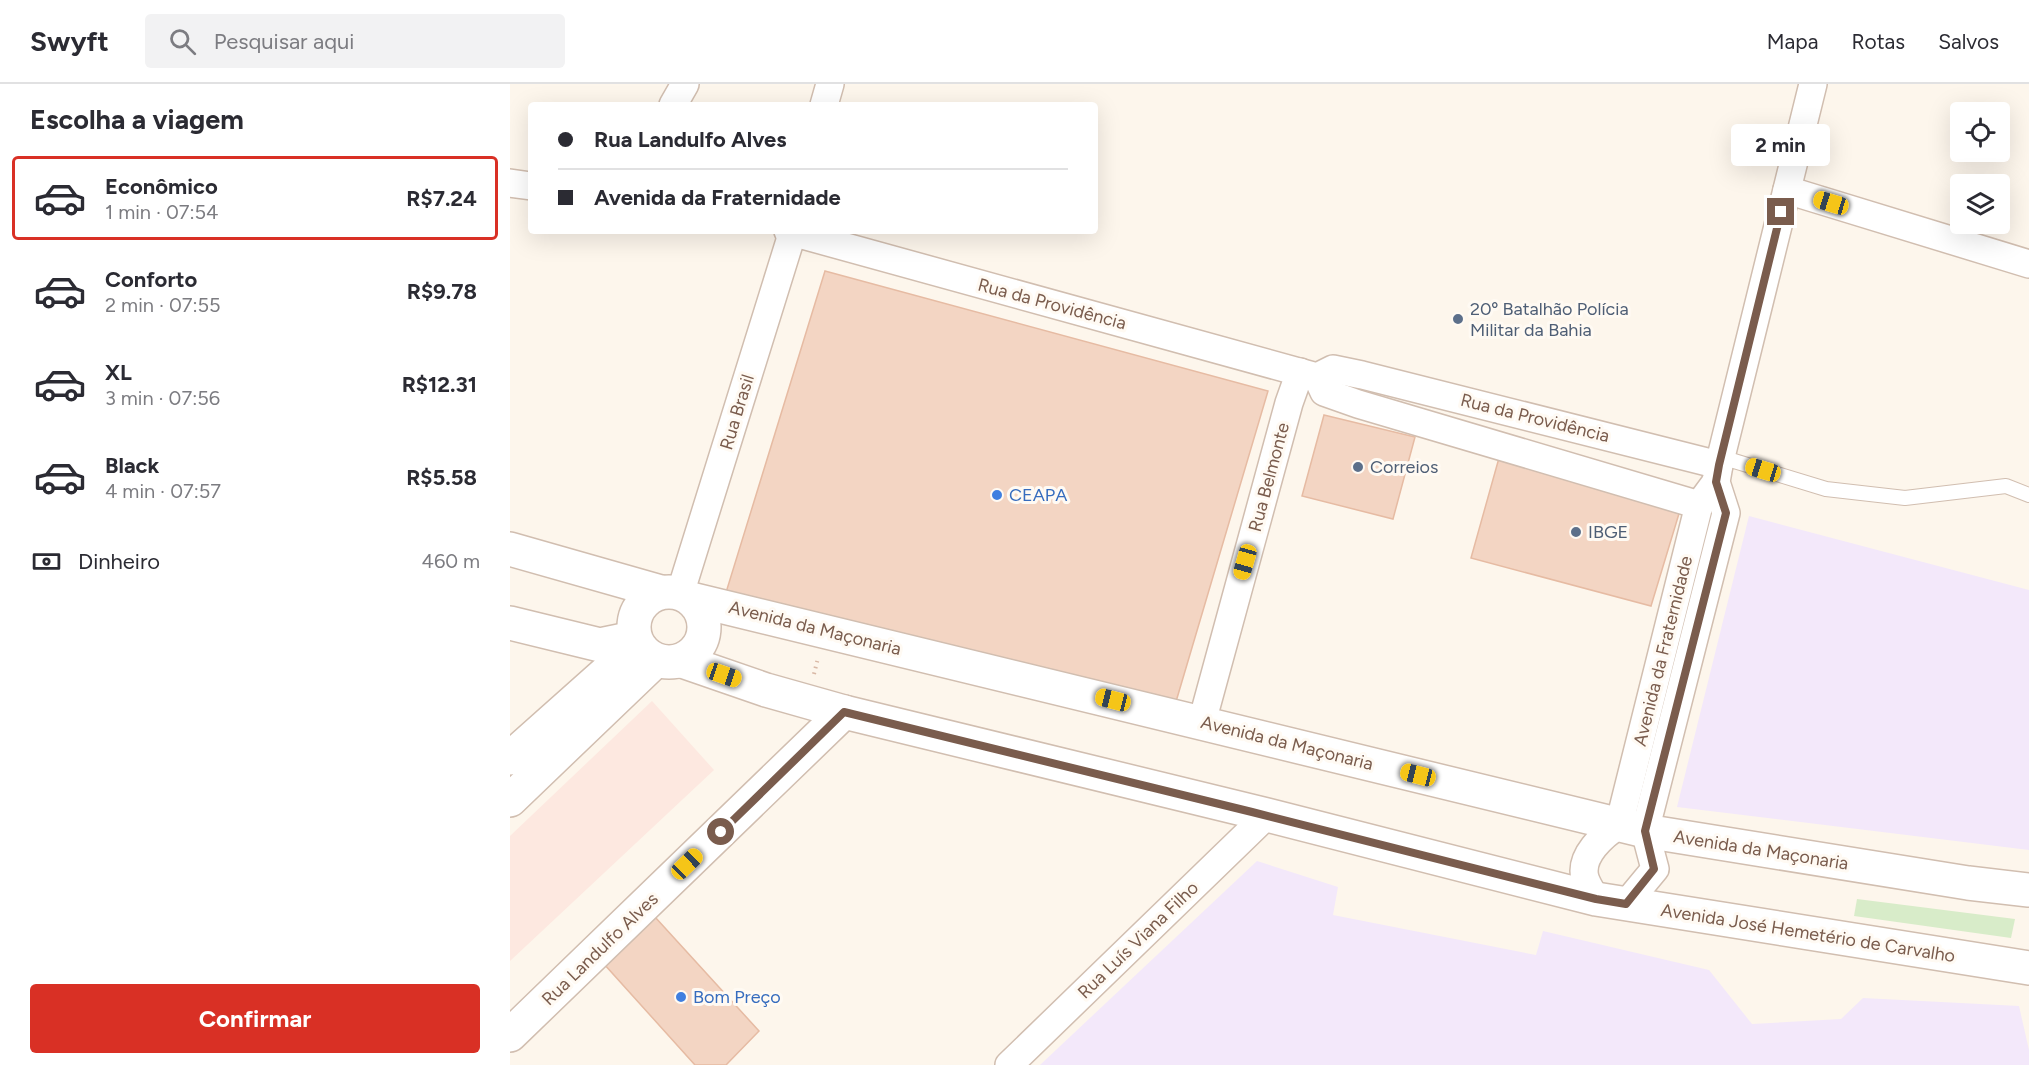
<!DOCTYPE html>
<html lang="pt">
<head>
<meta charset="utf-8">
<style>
  :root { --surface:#fff; --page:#f2f2f3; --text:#2b2b33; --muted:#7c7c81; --line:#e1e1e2; --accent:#d93025 }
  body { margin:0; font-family:Figtree,sans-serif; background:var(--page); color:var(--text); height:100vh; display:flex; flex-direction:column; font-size:22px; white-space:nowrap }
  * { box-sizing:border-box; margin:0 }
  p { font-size:20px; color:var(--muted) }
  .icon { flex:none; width:33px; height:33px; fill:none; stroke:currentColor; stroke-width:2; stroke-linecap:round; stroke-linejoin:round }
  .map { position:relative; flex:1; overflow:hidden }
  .side { display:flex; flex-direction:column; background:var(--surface); width:510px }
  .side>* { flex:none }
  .guide { position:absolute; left:18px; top:18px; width:570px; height:132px; border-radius:6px; box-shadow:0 6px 24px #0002; display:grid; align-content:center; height:132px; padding:0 30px; background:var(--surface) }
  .buttons { position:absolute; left:1440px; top:18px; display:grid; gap:12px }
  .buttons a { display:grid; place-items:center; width:60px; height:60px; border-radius:6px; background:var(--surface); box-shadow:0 6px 24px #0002; font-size:30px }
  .end { position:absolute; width:27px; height:27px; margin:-14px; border:8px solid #7a5c4d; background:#fff; box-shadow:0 0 0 3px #fff }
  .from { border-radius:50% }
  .bubble { position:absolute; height:42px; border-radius:6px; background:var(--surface); box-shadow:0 6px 24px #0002; font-size:20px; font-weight:700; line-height:42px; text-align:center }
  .car { position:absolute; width:18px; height:36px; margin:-18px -9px; border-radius:8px; box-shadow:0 0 4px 2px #0007; background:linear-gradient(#f5c518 24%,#345 0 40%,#f5c518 0 76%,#345 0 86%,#f5c518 0) }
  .guide b { display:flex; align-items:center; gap:21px; height:57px; font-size:22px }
  .guide b+b { border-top:2px solid var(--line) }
  .guide i { width:15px; height:15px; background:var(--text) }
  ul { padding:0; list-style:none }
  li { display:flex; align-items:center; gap:18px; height:84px; margin:0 12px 9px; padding:0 18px; border:3px solid transparent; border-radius:6px }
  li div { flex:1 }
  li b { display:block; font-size:22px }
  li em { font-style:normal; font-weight:700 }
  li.active { border-color:var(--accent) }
  li>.icon { width:54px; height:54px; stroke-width:1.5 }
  h2 { padding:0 30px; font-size:27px; line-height:72px }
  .pay { display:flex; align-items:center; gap:15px; height:66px; padding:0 30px; font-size:22px }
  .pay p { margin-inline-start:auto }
  .cta { display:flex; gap:12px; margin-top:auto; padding:12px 30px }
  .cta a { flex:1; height:69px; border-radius:6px; background:var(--accent); color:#fff; font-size:24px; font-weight:700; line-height:69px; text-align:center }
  header { display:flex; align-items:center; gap:36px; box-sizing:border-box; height:84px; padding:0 30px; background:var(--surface); border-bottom:2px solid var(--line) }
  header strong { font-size:28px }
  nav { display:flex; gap:33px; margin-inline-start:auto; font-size:21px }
  .search { width:420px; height:54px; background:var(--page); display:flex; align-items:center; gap:15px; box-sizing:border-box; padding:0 21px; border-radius:6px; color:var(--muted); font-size:22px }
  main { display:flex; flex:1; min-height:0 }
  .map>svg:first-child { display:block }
  .commercial { fill:#fde8e0 }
  .education { fill:#f3e8fa }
  .green { fill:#d8ecc9 }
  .building { fill:#f3d5c3; stroke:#e6bba3; stroke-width:1.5 }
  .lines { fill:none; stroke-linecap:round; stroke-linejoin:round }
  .service-casing { stroke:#d1beb0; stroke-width:16 }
  .minor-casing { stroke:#d1beb0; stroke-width:30 }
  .tertiary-casing { stroke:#d1beb0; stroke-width:36 }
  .path { stroke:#d9b8a5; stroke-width:4; stroke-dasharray:1.5 4.5; stroke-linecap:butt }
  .service { stroke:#fff; stroke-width:14 }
  .minor { stroke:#fff; stroke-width:27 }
  .tertiary { stroke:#fff; stroke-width:33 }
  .route { stroke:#7a5c4d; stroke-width:8 }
  .service-dot { fill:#5c6f8a; stroke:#fffaf3; stroke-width:2 }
  .shop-dot { fill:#3f7fe0; stroke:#fffaf3; stroke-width:2 }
  .labels { text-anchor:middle; stroke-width:6; stroke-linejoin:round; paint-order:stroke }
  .street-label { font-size:18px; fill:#7a5c4d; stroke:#fffaf3 }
  .service-label { font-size:18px; fill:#4e5e75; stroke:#fffaf3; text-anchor:start }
  .shop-label { font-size:18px; fill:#366cbe; stroke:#fffaf3; text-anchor:start }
</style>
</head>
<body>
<header>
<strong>Swyft</strong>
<div class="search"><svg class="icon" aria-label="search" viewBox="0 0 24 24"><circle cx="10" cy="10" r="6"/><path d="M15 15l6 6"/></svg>Pesquisar aqui</div>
<nav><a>Mapa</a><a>Rotas</a><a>Salvos</a></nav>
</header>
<main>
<section class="side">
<h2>Escolha a viagem</h2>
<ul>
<li class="active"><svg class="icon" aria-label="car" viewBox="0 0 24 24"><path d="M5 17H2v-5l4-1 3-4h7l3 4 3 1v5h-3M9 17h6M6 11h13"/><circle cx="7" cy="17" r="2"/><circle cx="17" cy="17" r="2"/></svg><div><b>Econômico</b><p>1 min · 07:54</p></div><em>R$7.24</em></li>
<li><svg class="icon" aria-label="car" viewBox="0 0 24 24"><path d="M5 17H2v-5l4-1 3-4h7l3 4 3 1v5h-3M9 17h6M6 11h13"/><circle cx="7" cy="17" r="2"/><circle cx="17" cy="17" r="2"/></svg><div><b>Conforto</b><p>2 min · 07:55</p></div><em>R$9.78</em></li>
<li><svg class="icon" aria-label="car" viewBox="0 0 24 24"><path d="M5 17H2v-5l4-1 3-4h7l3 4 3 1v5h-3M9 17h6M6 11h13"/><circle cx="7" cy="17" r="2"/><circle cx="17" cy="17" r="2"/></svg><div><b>XL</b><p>3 min · 07:56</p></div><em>R$12.31</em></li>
<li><svg class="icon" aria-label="car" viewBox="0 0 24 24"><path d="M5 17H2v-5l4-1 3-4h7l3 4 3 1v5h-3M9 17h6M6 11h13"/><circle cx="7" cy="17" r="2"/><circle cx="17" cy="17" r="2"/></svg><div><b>Black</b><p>4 min · 07:57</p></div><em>R$5.58</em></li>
</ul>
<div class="pay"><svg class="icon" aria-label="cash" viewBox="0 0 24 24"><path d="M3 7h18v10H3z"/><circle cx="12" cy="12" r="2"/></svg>Dinheiro<p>460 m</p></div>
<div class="cta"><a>Confirmar</a></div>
</section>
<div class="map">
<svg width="1519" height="981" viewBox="0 0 1519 981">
  <rect width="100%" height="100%" fill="#fdf6ec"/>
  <polygon class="commercial" points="142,617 204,686 0,877 0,752"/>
  <g class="education">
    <polygon points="1239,432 1519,506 1519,766 1167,723"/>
    <polygon points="747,777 828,803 823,831 1026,871 1033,847 1199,886 1242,940 1331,935 1353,914 1509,922 1519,966 1519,981 530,981"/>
  </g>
  <polygon class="green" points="1347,815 1505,835 1501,854 1344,832"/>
  <g class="building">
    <polygon points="315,187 758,307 665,621 214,515"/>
    <polygon points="814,331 905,353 883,435 792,412"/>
    <polygon points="989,374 1171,423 1141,522 961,474"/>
    <polygon points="145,833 249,947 216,981 185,981 94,880"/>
  </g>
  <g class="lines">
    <g class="service-casing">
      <polyline id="service" points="1211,373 1316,405 1395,414 1496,402 1519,411"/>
    </g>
    <g class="minor-casing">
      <g id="minor">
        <polyline points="163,21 175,0"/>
        <polyline points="314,21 320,0"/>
        <polyline points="0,99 21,102"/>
        <polyline points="1277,106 1519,180"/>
        <polyline points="278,147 807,293 823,285 852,291 1209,381"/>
        <polyline points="807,293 814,308 848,320 1189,421"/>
        <polyline points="170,510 283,147"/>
        <polyline points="692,638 779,319 790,288"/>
        <path d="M 1086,815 C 1082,808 1077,801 1075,794 C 1069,772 1093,751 1109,741 L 1189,421 L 1206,398"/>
        <polyline points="1116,820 1145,785 1135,747 1216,429 1206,398 1209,381 1303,0"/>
        <polyline points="499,981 757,731"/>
      </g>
    </g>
    <g class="tertiary-casing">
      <g id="tertiary">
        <polyline points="0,465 151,508"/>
        <circle cx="159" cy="543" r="35"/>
        <polyline points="181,515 1135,747 1458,799 1519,806"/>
        <polyline points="0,539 90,561 124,554"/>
        <polyline points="172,577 256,606 334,628 757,731 1086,815 1519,884"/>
        <polyline points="0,674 127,561"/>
        <polyline points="0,716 145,577"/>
        <polyline points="0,951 334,628"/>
      </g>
    </g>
    <polyline class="path" points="304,590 308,574"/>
    <use href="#service" class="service"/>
    <use href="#minor" class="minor"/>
    <use href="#tertiary" class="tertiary"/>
  </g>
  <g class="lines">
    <polyline class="route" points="211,748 334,628 742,728 1086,815 1116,820 1144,785 1135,747 1216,429 1206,398 1209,381 1271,128"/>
  </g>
  <g class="service-dot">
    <circle cx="948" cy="235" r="6"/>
    <circle cx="848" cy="383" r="6"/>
    <circle cx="1066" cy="448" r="6"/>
  </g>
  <g class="shop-dot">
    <circle cx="487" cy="411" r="6"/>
    <circle cx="171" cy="913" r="6"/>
  </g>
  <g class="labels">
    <g class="street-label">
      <text transform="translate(542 220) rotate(15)" y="6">Rua da Providência</text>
      <text transform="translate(227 328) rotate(-73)" y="6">Rua Brasil</text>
      <text transform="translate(1025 334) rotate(14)" y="6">Rua da Providência</text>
      <text transform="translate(759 393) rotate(-75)" y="6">Rua Belmonte</text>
      <text transform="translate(305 544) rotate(14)" y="6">Avenida da Maçonaria</text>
      <text transform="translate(1153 567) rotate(-76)" y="6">Avenida da Fraternidade</text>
      <text transform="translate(777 659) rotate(14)" y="6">Avenida da Maçonaria</text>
      <text transform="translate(1251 766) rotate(9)" y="6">Avenida da Maçonaria</text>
      <text transform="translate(1298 849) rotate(9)" y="6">Avenida José Hemetério de Carvalho</text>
      <text transform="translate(628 856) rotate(-44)" y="6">Rua Luís Viana Filho</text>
      <text transform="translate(90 865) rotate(-44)" y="6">Rua Landulfo Alves</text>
    </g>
    <g class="service-label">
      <text x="960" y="231">20º Batalhão Polícia<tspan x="960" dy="21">Militar da Bahia</tspan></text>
      <text x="860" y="389">Correios</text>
      <text x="1078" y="454">IBGE</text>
    </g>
    <g class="shop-label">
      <text x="499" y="417">CEAPA</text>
      <text x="183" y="919">Bom Preço</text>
    </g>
  </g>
</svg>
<div class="buttons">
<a><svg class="icon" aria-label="locate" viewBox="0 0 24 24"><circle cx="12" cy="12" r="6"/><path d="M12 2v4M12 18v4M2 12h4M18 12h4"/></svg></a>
<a><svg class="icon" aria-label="layers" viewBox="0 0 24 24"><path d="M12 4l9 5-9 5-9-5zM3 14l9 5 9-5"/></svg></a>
</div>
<i class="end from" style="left:211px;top:748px"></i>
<i class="end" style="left:1271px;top:128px"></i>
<div class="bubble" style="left:1221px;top:40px;width:99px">2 min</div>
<i class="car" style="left:1321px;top:119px;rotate:287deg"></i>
<i class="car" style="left:1253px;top:386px;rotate:287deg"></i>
<i class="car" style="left:735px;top:478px;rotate:196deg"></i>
<i class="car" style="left:214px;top:591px;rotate:109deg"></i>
<i class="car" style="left:603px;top:616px;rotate:284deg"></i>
<i class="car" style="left:908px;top:691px;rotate:284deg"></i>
<i class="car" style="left:177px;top:780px;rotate:46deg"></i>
<div class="guide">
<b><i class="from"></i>Rua Landulfo Alves</b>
<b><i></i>Avenida da Fraternidade</b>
</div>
</div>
</main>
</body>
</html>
